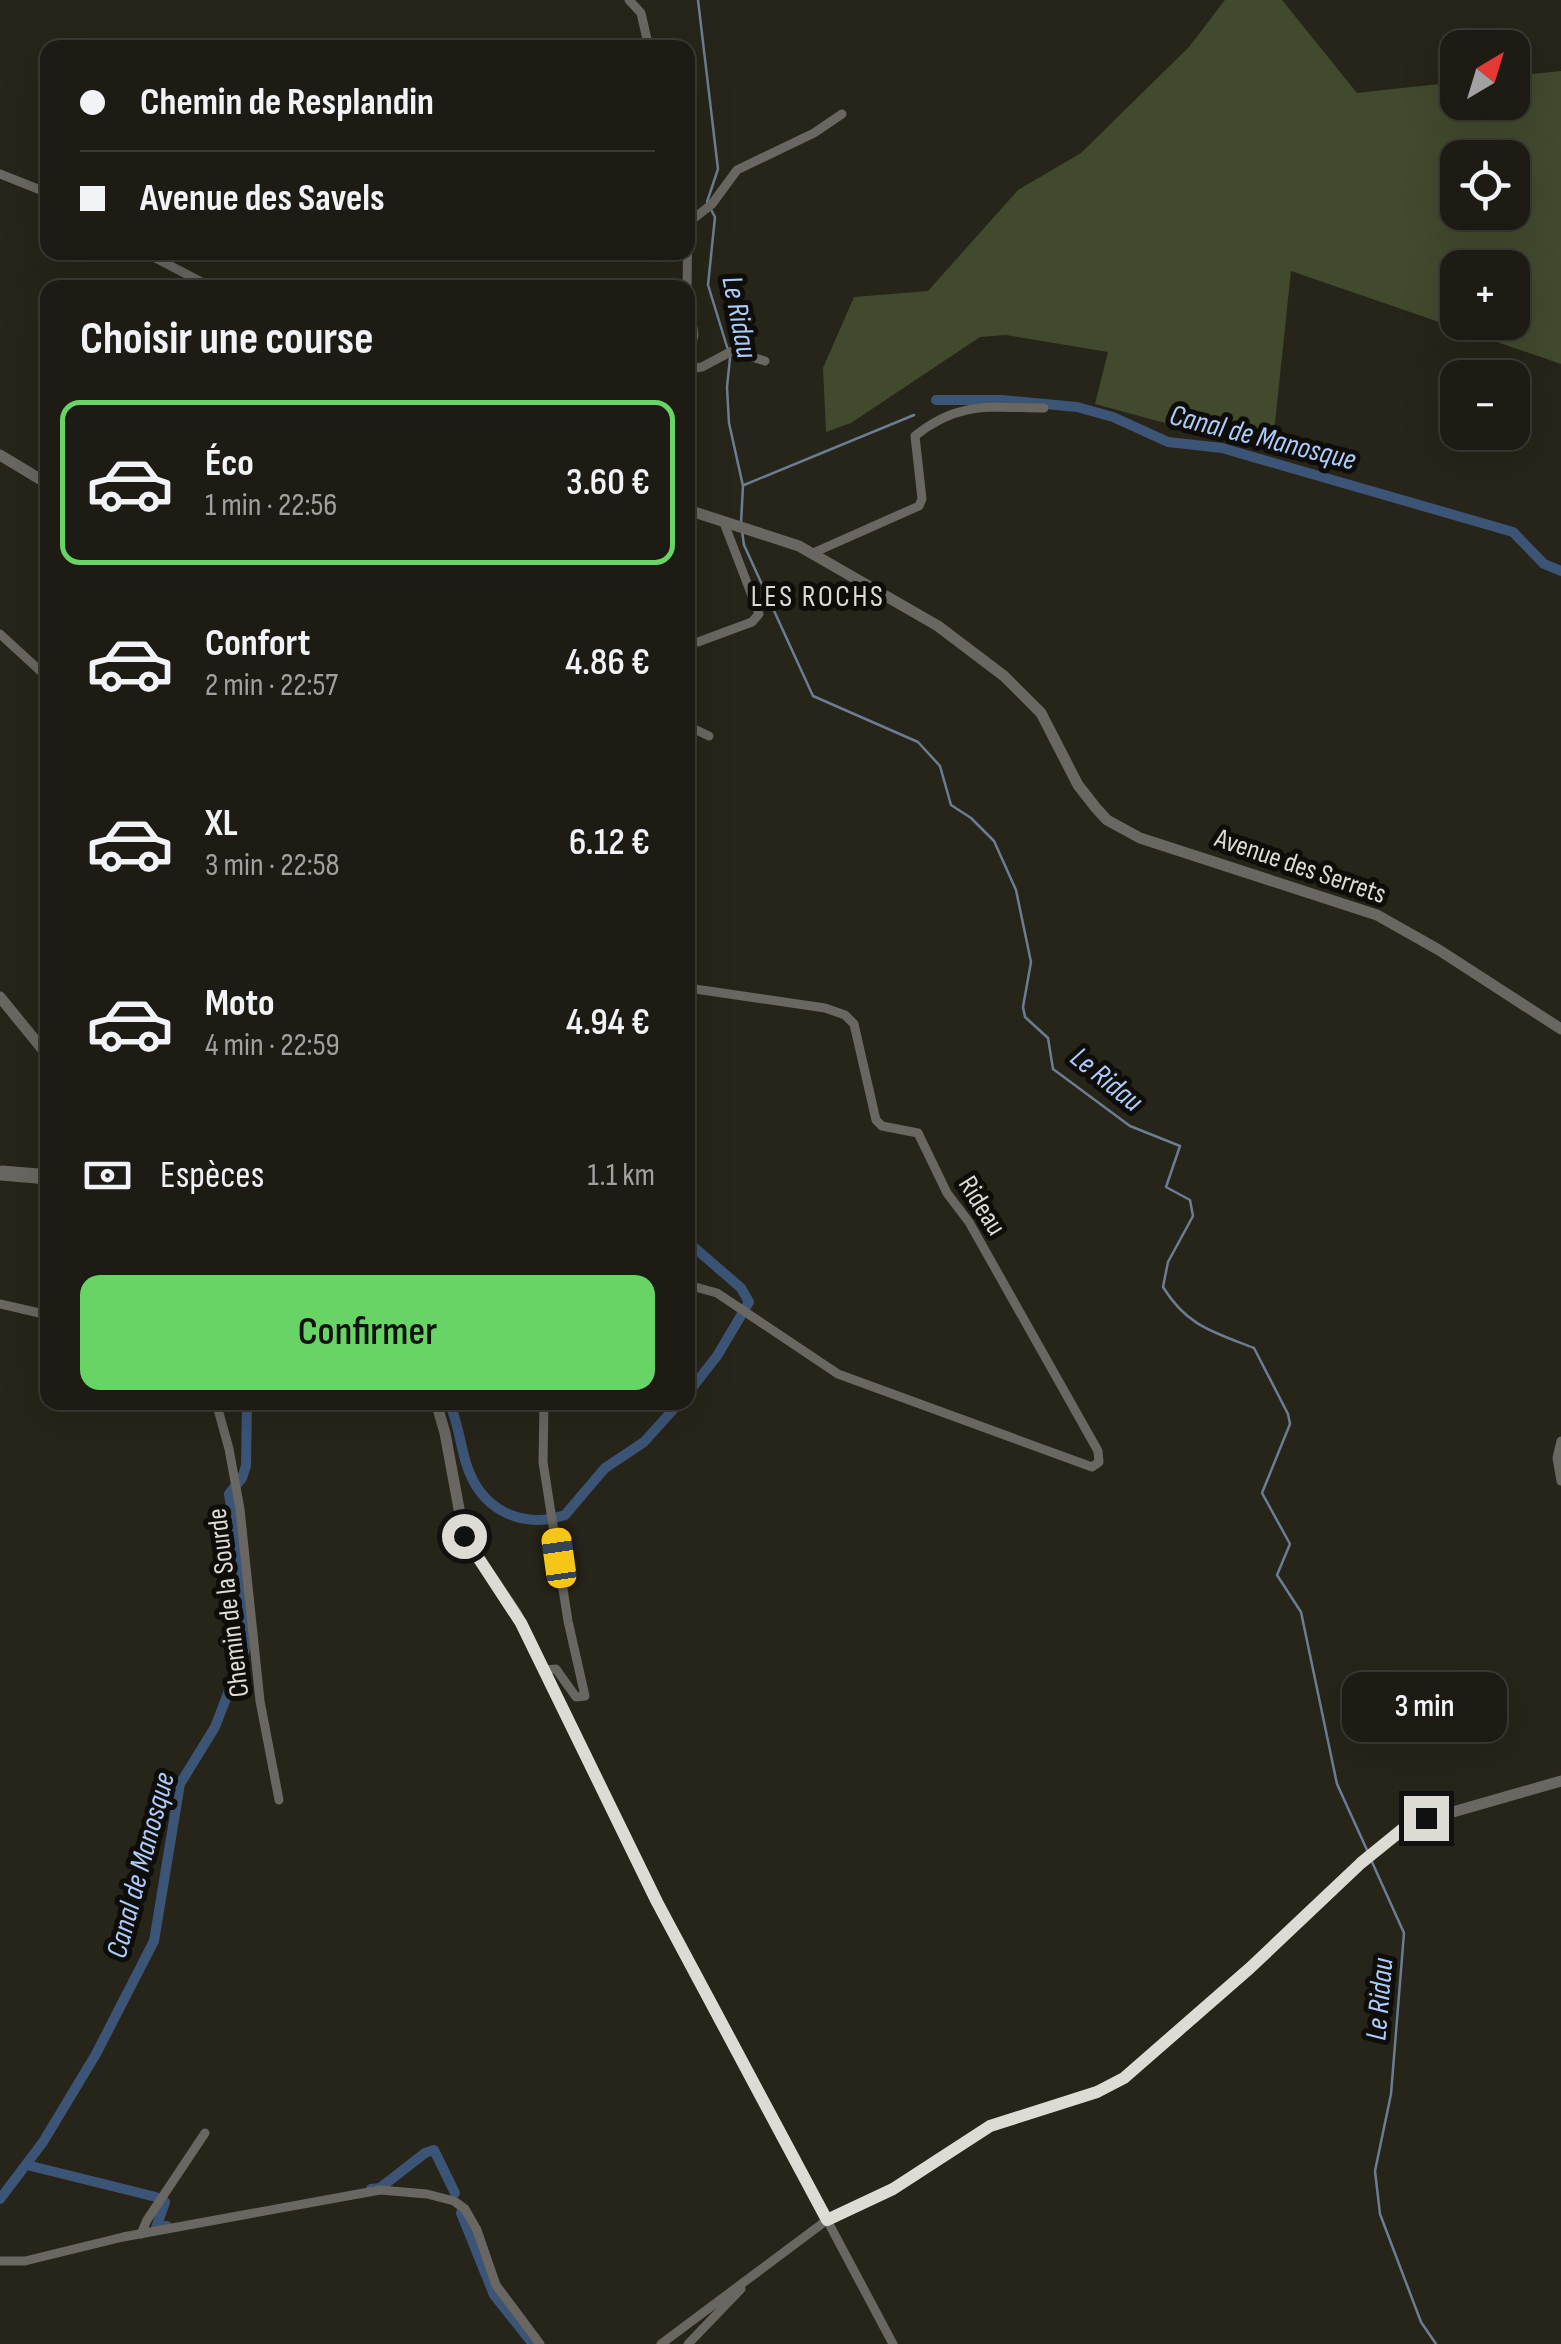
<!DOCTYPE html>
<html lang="fr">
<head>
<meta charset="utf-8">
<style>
  :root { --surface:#1d1b13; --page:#2a2821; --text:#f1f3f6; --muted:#a0a1a0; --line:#3b3933; --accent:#68d465 }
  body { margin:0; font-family:"Sofia Sans Condensed",sans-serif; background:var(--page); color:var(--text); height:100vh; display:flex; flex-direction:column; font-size:38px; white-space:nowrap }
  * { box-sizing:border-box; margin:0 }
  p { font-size:32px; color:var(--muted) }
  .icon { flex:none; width:55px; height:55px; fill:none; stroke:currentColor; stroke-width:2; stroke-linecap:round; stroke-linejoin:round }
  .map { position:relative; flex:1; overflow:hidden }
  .side { position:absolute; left:40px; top:280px; width:655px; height:1130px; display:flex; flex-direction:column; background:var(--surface); border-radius:20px; box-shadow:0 10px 40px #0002,0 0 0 2px var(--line) }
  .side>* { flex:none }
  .top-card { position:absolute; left:40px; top:40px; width:655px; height:220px; border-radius:20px; box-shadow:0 10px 40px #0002,0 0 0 2px var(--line); display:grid; align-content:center; height:220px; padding:0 40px; background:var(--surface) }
  .needle { width:65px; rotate:38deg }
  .fabs { position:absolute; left:1440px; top:30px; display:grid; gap:20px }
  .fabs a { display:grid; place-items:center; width:90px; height:90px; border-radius:20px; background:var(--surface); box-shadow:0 10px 40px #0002,0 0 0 2px var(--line); font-size:50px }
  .end { position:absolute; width:45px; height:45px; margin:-22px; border:12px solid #dddbd4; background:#111; box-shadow:0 0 0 5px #111 }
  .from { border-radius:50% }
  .bubble { position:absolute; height:70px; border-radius:20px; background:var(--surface); box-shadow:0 10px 40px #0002,0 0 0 2px var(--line); font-size:32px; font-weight:600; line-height:70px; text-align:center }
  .car { position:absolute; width:30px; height:60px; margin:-30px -15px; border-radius:12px; box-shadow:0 0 8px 2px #0007; background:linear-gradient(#f5c518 24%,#345 0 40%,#f5c518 0 76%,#345 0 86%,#f5c518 0) }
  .top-card b { display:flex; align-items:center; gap:35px; height:95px; font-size:38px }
  .top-card b+b { border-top:2px solid var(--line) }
  .top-card i { width:25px; height:25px; background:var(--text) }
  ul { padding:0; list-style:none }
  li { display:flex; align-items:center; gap:30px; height:165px; margin:0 20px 15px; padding:0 20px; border:5px solid transparent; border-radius:20px }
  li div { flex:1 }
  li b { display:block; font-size:38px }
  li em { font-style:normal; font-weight:600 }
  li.active { border-color:var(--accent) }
  li>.icon { width:90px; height:90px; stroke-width:1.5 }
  h2 { padding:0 40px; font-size:45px; line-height:120px }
  .pay { display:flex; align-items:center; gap:25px; height:110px; padding:0 40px; font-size:38px }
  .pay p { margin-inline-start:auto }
  .cta { display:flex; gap:20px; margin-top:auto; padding:20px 40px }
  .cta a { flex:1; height:115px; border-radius:20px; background:var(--accent); color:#111; font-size:40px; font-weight:600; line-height:115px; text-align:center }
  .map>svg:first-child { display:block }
  .green { fill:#414a2d; fill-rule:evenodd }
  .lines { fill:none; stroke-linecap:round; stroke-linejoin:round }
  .stream { stroke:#6c7d93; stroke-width:2.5 }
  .canal { stroke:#3c5577; stroke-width:10 }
  .minor { stroke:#6a6661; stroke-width:9 }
  .tertiary { stroke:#6a6661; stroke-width:11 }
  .route { stroke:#dddbd4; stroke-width:12 }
  .labels { text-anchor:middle; stroke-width:10; stroke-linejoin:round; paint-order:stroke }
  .street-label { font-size:28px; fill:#dddbd4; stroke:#0f0d09 }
  .water-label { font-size:30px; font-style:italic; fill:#abccfc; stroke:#0f0d09 }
  .neighbourhood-label { font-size:30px; letter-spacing:2.5px; fill:#dddbd4; stroke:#0f0d09 }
</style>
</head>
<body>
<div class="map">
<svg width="1561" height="2344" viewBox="0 0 1561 2344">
  <rect width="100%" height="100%" fill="#272419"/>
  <path class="green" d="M 1225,0 L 1282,0 L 1357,93 L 1457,82 L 1458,102 L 1512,102 L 1513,76 L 1561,71 L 1561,364 L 1291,271 L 1273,442 L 1213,436 L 1095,404 L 1108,352 L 1006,335 L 980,337 L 851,423 L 826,432 L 823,368 L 854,297 L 928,291 L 1018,190 L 1081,153 L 1189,47 ZM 1458,158 L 1512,158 L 1512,212 L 1458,212 ZM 1458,268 L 1512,268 L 1512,322 L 1458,322 Z"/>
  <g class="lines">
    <g class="stream">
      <polyline points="698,0 718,169 707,202 715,217 708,285 728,350"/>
      <polyline points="730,358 727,387 729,423 743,486 741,523"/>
      <polyline points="744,485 914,415"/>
      <path d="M 742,531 L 744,545 L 813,696 L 918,742 L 940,766 L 951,805 L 971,818 L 994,841 L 1016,890 L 1031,962 L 1023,1007 L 1025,1017 L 1048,1038 L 1053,1069 L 1130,1126 L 1180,1146 L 1166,1187 L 1190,1200 L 1193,1216 L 1168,1262 L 1163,1287 C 1187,1326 1213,1332 1254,1348 L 1288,1414 L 1290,1424 L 1262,1493 L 1290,1544 L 1277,1575 L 1301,1612 L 1337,1784 L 1367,1850"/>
      <polyline points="1372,1862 1404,1933 1391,2094 1375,2171 1380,2214 1421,2322 1436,2344"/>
    </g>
    <g class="canal">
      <polyline points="936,400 1002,400 1077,407 1113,417 1168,442 1222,448 1513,532 1544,564 1561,571"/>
      <polyline points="688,1242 741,1288 749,1302 717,1356 688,1393"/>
      <path d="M 449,1402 C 458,1422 460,1443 466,1463 C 480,1509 520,1530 565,1515 L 605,1468 L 644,1442 L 680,1402"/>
      <polyline points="27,2165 156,2197"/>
      <polyline points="371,2189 380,2188 425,2153 434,2150 455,2193"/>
      <polyline points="0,2199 43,2142 96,2054 154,1941 180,1784 215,1727 245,1649 244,1594 229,1494 242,1478 246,1466 247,1402"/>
      <polyline points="165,2202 156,2228 167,2226"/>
      <polyline points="461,2213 494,2295 533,2344"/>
    </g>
    <g class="minor">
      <polyline points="629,0 641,13 649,48"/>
      <polyline points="0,174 48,193"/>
      <polyline points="688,223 712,204 737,170 814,133 842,114"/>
      <polyline points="144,252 213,288"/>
      <polyline points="687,288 688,221"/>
      <polyline points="688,296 694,335 688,360"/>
      <polyline points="688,369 702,367 732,351 765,361"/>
      <path d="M 813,553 L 919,506 L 922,499 L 915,436 C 959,400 991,408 1044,408"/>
      <polyline points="0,634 48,678"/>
      <polyline points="698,642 752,622 759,614 724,523"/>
      <polyline points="688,726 709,736"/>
      <polyline points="688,988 825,1008 845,1015 854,1024 876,1120 882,1126 918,1133 947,1193 969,1222 1098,1451 1099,1462 1092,1467 838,1374 717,1293 688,1285"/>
      <polyline points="2,1170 39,1173"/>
      <polyline points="0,1176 48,1180"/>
      <polyline points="0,1304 48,1315"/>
      <polyline points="216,1402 229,1449 240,1509 260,1701 279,1800"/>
      <polyline points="1561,1441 1557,1458 1561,1481"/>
      <polyline points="543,1670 556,1669 576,1697 585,1696 568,1621 543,1462 544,1402"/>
      <polyline points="141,2234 147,2220 205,2133"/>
      <polyline points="0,2261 25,2261 123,2237 380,2190 427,2194 454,2201 465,2209 477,2230 496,2285 540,2344"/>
      <polyline points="661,2344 827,2220 893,2344"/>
      <polyline points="688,2344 741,2289"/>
    </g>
    <g class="tertiary">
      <polyline points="0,455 48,484"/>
      <polyline points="688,510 799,546 938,626 1004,676 1041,713 1078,785 1096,808 1107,820 1140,838 1377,915 1439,950 1561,1029"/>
      <polyline points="0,997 48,1056"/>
      <polyline points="436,1402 445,1433 464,1536 516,1613 657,1902 827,2220 893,2189 991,2126 1097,2092 1124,2078 1250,1968 1361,1863 1411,1824 1561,1781"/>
    </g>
  </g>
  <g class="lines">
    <polyline class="route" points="464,1536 521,1623 657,1902 827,2220 893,2189 990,2126 1097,2092 1124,2078 1250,1968 1361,1863 1404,1828 1426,1818"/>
  </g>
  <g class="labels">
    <g class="street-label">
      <text transform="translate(1301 865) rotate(19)" y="10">Avenue des Serrets</text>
      <text transform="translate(983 1205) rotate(58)" y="10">Rideau</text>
      <text transform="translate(227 1603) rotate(-97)" y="10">Chemin de la Sourde</text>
    </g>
    <g class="water-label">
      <text transform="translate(740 317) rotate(79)" y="10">Le Ridau</text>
      <text transform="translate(1263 437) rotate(14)" y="10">Canal de Manosque</text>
      <text transform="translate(1107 1079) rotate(39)" y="10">Le Ridau</text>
      <text transform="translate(140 1865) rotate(-75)" y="10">Canal de Manosque</text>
      <text transform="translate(1379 1999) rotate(-85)" y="10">Le Ridau</text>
    </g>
    <g class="neighbourhood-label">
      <text x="818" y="606">LES ROCHS</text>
    </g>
  </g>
</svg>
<div class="fabs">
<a><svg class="needle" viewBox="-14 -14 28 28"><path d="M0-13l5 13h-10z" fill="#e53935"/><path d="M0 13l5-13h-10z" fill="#a0a1a0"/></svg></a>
<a><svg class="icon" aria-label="locate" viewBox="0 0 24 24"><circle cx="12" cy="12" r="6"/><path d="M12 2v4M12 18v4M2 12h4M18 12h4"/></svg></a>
<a>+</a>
<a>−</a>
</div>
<i class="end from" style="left:464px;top:1536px"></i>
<i class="end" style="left:1426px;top:1818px"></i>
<div class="bubble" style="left:1342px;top:1672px;width:165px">3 min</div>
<i class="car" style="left:559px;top:1558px;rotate:352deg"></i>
<div class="top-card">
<b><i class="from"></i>Chemin de Resplandin</b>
<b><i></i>Avenue des Savels</b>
</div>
<section class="side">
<h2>Choisir une course</h2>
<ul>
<li class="active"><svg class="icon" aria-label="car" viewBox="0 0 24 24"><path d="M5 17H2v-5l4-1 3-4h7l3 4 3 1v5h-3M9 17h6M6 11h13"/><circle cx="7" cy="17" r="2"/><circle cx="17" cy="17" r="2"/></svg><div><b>Éco</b><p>1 min · 22:56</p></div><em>3.60 €</em></li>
<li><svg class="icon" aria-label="car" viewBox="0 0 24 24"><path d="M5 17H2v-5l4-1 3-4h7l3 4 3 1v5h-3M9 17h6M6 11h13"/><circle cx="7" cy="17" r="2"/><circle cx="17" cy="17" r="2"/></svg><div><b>Confort</b><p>2 min · 22:57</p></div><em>4.86 €</em></li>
<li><svg class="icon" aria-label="car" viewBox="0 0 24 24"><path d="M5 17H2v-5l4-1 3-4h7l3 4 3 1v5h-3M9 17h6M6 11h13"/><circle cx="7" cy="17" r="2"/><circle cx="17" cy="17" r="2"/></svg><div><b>XL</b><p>3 min · 22:58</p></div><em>6.12 €</em></li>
<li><svg class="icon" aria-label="car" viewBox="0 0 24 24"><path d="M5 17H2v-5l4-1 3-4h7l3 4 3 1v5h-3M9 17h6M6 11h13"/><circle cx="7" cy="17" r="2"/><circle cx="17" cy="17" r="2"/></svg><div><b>Moto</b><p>4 min · 22:59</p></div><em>4.94 €</em></li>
</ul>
<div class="pay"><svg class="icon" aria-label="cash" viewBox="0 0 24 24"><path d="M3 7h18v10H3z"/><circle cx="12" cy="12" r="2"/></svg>Espèces<p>1.1 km</p></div>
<div class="cta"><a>Confirmer</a></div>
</section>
</div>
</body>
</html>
